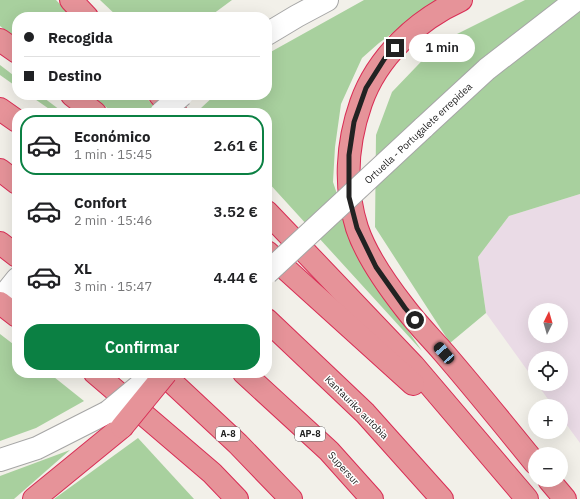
<!DOCTYPE html>
<html lang="es">
<head>
<meta charset="utf-8">
<style>
  :root { --surface:#fff; --page:#f6f6f6; --text:#202124; --muted:#757577; --line:#e0e0e0; --accent:#0b8043 }
  body { margin:0; font-family:"IBM Plex Sans",sans-serif; background:var(--page); color:var(--text); height:100vh; display:flex; flex-direction:column; font-size:15px; white-space:nowrap }
  * { box-sizing:border-box; margin:0 }
  p { font-size:13px; color:var(--muted) }
  .icon { flex:none; width:22px; height:22px; fill:none; stroke:currentColor; stroke-width:2; stroke-linecap:round; stroke-linejoin:round }
  .map { position:relative; flex:1; overflow:hidden }
  .drawer { position:absolute; left:12px; top:108px; width:260px; height:270px; display:flex; flex-direction:column; background:var(--surface); border-radius:16px; box-shadow:0 4px 16px #0002 }
  .drawer>* { flex:none }
  .banner { position:absolute; left:12px; top:12px; width:260px; height:88px; border-radius:16px; box-shadow:0 4px 16px #0002; display:grid; align-content:center; height:88px; padding:0 12px; background:var(--surface) }
  .needle { width:26px; rotate:5deg }
  .buttons { position:absolute; left:528px; top:303px; display:grid; gap:8px }
  .buttons a { display:grid; place-items:center; width:40px; height:40px; border-radius:50%; background:var(--surface); box-shadow:0 4px 16px #0002; font-size:20px }
  .end { position:absolute; width:18px; height:18px; margin:-9px; border:5px solid #222; background:#fff; box-shadow:0 0 0 2px #fff }
  .from { border-radius:50% }
  .bubble { position:absolute; height:28px; border-radius:14px; background:var(--surface); box-shadow:0 4px 16px #0002; font-size:13px; font-weight:600; line-height:28px; text-align:center }
  .car { position:absolute; width:12px; height:24px; margin:-12px -6px; border-radius:5px; box-shadow:0 0 3px 1px #0007; background:linear-gradient(#222 24%,#8ab4d8 0 40%,#222 0 76%,#8ab4d8 0 86%,#222 0) }
  .banner b { display:flex; align-items:center; gap:14px; height:38px; font-size:15px }
  .banner b+b { border-top:1px solid var(--line) }
  .banner i { width:10px; height:10px; background:var(--text) }
  ul { padding:7px 0 0; list-style:none }
  li { display:flex; align-items:center; gap:12px; height:60px; margin:0 8px 6px; padding:0 4px; border:2px solid transparent; border-radius:16px }
  li div { flex:1 }
  li b { display:block; font-size:15px }
  li em { font-style:normal; font-weight:600 }
  li.selected { border-color:var(--accent) }
  li>.icon { width:36px; height:36px; stroke-width:1.5 }
  .action { display:flex; gap:8px; margin-top:auto; padding:8px 12px }
  .action a { flex:1; height:46px; border-radius:16px; background:var(--accent); color:#fff; font-size:16px; font-weight:600; line-height:46px; text-align:center }
  .map>svg:first-child { display:block }
  .industrial { fill:#eadbe6; fill-rule:evenodd }
  .forest { fill:#a8d09e }
  .lines { fill:none; stroke-linecap:round; stroke-linejoin:round }
  .minor-casing { stroke:#a6a6a6; stroke-width:24 }
  .highway-casing { stroke:#d92d55; stroke-width:24 }
  .minor { stroke:#fff; stroke-width:22 }
  .highway { stroke:#e69399; stroke-width:22 }
  .minor-bridge-casing { stroke:#a6a6a6; stroke-width:24; stroke-linecap:butt }
  .highway-bridge-casing { stroke:#d92d55; stroke-width:24; stroke-linecap:butt }
  .minor-bridge { stroke:#fff; stroke-width:22 }
  .highway-bridge { stroke:#e69399; stroke-width:22 }
  .route { stroke:#222; stroke-width:5 }
  .labels { text-anchor:middle; stroke-width:3; stroke-linejoin:round; paint-order:stroke }
  .shield { fill:#fff; stroke:#646464; stroke-width:1 }
  .shield-label { font-size:9px; font-weight:bold; fill:#222 }
  .street-label { font-size:10px; fill:#222; stroke:#fff }
</style>
</head>
<body>
<div class="map">
<svg width="580" height="499" viewBox="0 0 580 499">
  <rect width="100%" height="100%" fill="#f2f0e9"/>
  <path class="industrial" d="M 580,194 L 580,443 L 561,417 L 561,406 L 553,406 L 537,384 L 561,384 L 561,358 L 535,358 L 535,381 L 486,313 L 478,257 L 509,216 ZM 535,310 L 561,310 L 561,336 L 535,336 Z"/>
  <g class="forest">
    <polygon points="0,0 56,0 72,17 17,17 17,39 0,26"/>
    <polygon points="100,0 232,0 209,17 118,17"/>
    <polygon points="364,0 445,0 417,15 379,43 362,58 341,104 335,147 333,182 358,257 422,351 267,181 267,113 206,113 201,108 215,95 267,95 267,54"/>
    <polygon points="525,0 580,0 580,194 509,216 478,257 486,313 450,343 375,227 376,135 392,92 439,43"/>
    <polygon points="0,65 17,78 17,87 0,75"/>
    <polygon points="29,95 40,95 64,113 55,113"/>
    <polygon points="90,95 144,95 160,113 114,113"/>
    <polygon points="0,334 17,347 17,373 49,373 84,401 36,428 0,441"/>
    <polygon points="138,438 194,499 54,499"/>
    <polygon points="70,450 14,499 0,499 0,476"/>
  </g>
  <g class="lines">
    <g class="minor-casing">
      <g id="minor">
        <polyline points="267,34 297,16 327,0"/>
        <polyline points="423,128 487,69 576,0"/>
        <polyline points="0,300 17,279"/>
        <polyline points="0,460 37,448 108,412"/>
      </g>
    </g>
    <g class="highway-casing">
      <g id="highway">
        <polyline points="71,0 87,17"/>
        <path d="M 461,0 C 417,20 377,57 361,103 C 347,143 344,187 357,228 C 366,255 387,285 405,308 C 417,324 431,338 444,353 C 475,389 505,426 535,463"/>
        <polyline points="0,40 17,52"/>
        <polyline points="72,95 95,113"/>
        <polyline points="160,95 176,113"/>
        <polyline points="0,109 17,121"/>
        <polyline points="0,170 17,183"/>
        <polyline points="267,212 413,365 527,499"/>
        <polyline points="0,243 17,256"/>
        <polyline points="267,252 413,384"/>
        <polyline points="0,303 17,316"/>
        <polyline points="267,320 365,413 442,499"/>
        <polyline points="95,373 212,473 237,499"/>
        <polyline points="162,373 238,444 291,499"/>
        <polyline points="244,373 329,451 372,499"/>
        <polyline points="549,480 565,499"/>
        <polyline points="34,499 122,427"/>
      </g>
    </g>
    <use href="#minor" class="minor"/>
    <use href="#highway" class="highway"/>
    <g class="minor-bridge-casing">
      <g id="minor-bridge">
        <polyline points="161,113 182,95"/>
        <polyline points="267,273 423,128"/>
        <polyline points="108,412 155,373"/>
      </g>
    </g>
    <g class="highway-bridge-casing">
      <polyline id="highway-bridge" points="122,427 166,373"/>
    </g>
    <use href="#minor-bridge" class="minor-bridge"/>
    <use href="#highway-bridge" class="highway-bridge"/>
  </g>
  <g class="lines">
    <polyline class="route" points="395,48 385,58 366,88 354,122 349,155 349,197 357,228 376,267 405,308 415,320"/>
  </g>
  <g class="labels">
    <g class="shield">
      <rect x="216" y="427" width="24" height="14" rx="3"/>
      <rect x="295" y="427" width="30" height="14" rx="3"/>
    </g>
    <g class="shield-label">
      <text x="228" y="437">A-8</text>
      <text x="310" y="437">AP-8</text>
    </g>
    <g class="street-label">
      <text transform="translate(418 133) rotate(-43)" y="4">Ortuella - Portugalete errepidea</text>
      <text transform="translate(357 407) rotate(45)" y="4">Kantauriko autobia</text>
      <text transform="translate(344 468) rotate(48)" y="4">Supersur</text>
    </g>
  </g>
</svg>
<div class="buttons">
<a><svg class="needle" viewBox="-14 -14 28 28"><path d="M0-13l5 13h-10z" fill="#e53935"/><path d="M0 13l5-13h-10z" fill="#757577"/></svg></a>
<a><svg class="icon" aria-label="locate" viewBox="0 0 24 24"><circle cx="12" cy="12" r="6"/><path d="M12 2v4M12 18v4M2 12h4M18 12h4"/></svg></a>
<a>+</a>
<a>−</a>
</div>
<i class="end from" style="left:415px;top:320px"></i>
<i class="end" style="left:395px;top:48px"></i>
<div class="bubble" style="left:409px;top:34px;width:66px">1 min</div>
<i class="car" style="left:444px;top:353px;rotate:319deg"></i>
<div class="banner">
<b><i class="from"></i>Recogida</b>
<b><i></i>Destino</b>
</div>
<section class="drawer">
<ul>
<li class="selected"><svg class="icon" aria-label="car" viewBox="0 0 24 24"><path d="M5 17H2v-5l4-1 3-4h7l3 4 3 1v5h-3M9 17h6M6 11h13"/><circle cx="7" cy="17" r="2"/><circle cx="17" cy="17" r="2"/></svg><div><b>Económico</b><p>1 min · 15:45</p></div><em>2.61 €</em></li>
<li><svg class="icon" aria-label="car" viewBox="0 0 24 24"><path d="M5 17H2v-5l4-1 3-4h7l3 4 3 1v5h-3M9 17h6M6 11h13"/><circle cx="7" cy="17" r="2"/><circle cx="17" cy="17" r="2"/></svg><div><b>Confort</b><p>2 min · 15:46</p></div><em>3.52 €</em></li>
<li><svg class="icon" aria-label="car" viewBox="0 0 24 24"><path d="M5 17H2v-5l4-1 3-4h7l3 4 3 1v5h-3M9 17h6M6 11h13"/><circle cx="7" cy="17" r="2"/><circle cx="17" cy="17" r="2"/></svg><div><b>XL</b><p>3 min · 15:47</p></div><em>4.44 €</em></li>
</ul>
<div class="action"><a>Confirmar</a></div>
</section>
</div>
</body>
</html>
